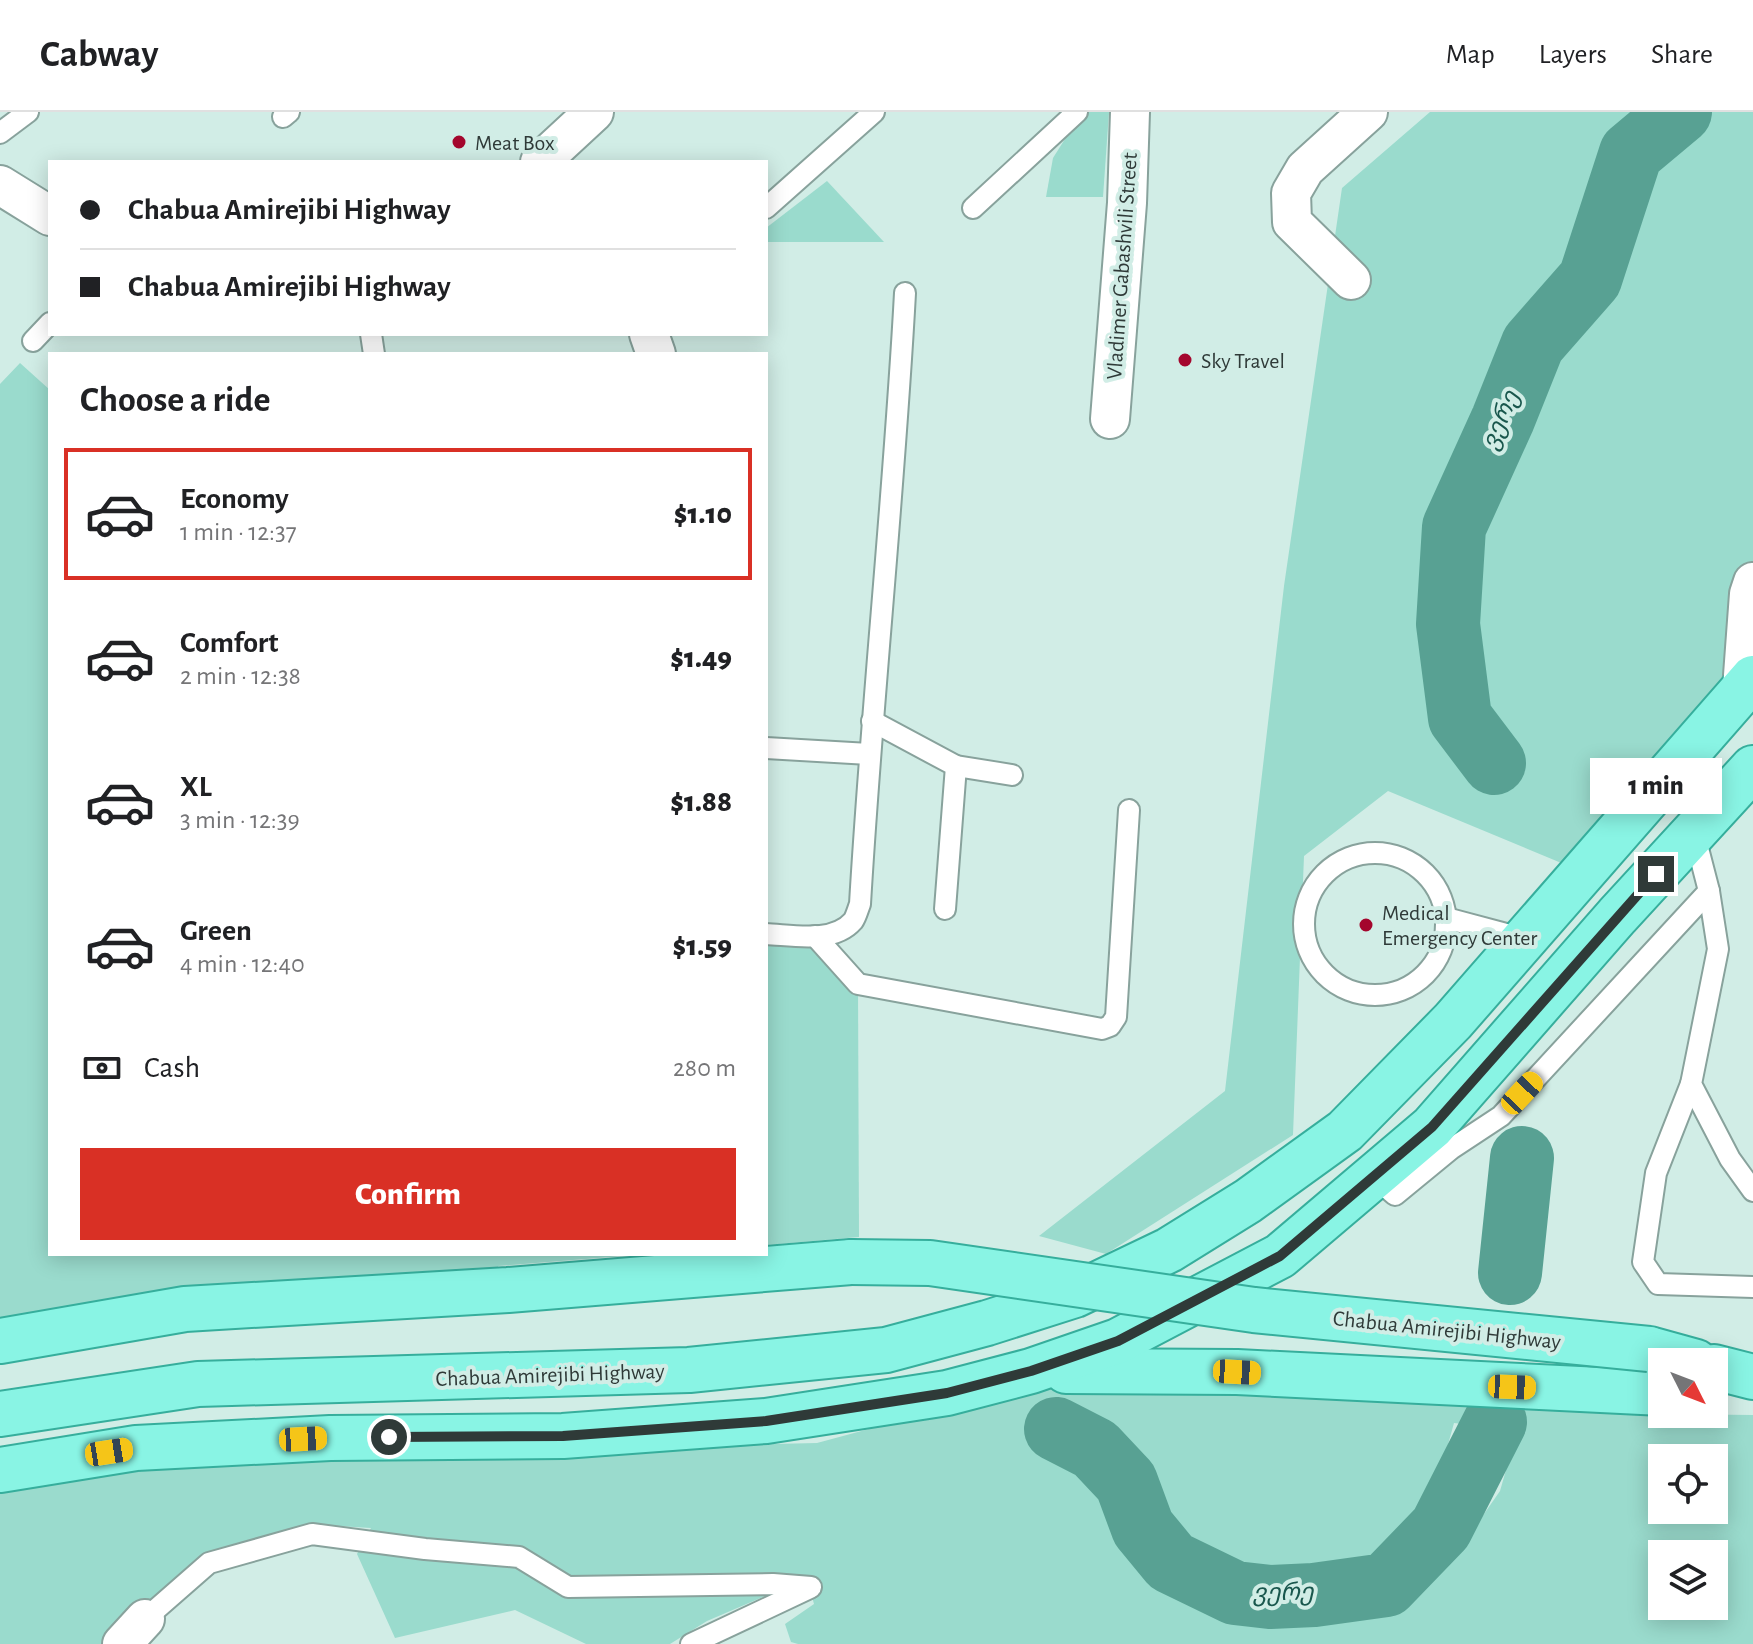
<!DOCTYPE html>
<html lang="en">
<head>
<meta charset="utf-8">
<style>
  :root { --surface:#fff; --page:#f2f2f2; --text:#202124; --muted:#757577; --line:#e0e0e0; --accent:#d93025 }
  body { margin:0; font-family:"Alegreya Sans","Noto Sans Georgian",sans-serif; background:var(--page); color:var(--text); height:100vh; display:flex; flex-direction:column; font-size:30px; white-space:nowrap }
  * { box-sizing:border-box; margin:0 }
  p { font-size:26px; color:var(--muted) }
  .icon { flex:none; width:44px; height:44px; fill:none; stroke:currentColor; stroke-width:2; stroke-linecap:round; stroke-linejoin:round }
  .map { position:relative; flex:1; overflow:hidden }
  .details { position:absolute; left:48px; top:240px; width:720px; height:904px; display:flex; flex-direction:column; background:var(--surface); border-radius:0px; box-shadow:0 4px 20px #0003 }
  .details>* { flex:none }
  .hud { position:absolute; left:48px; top:48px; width:720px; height:176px; border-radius:0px; box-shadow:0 4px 20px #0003; display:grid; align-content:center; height:176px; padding:0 32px; background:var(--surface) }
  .needle { width:52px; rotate:132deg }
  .tools { position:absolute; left:1648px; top:1236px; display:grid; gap:16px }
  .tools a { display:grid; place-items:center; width:80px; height:80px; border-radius:0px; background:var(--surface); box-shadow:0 4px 20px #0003; font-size:40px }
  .end { position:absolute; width:36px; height:36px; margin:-18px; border:10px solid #2f3a38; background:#fff; box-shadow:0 0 0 4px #fff }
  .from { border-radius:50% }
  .bubble { position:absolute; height:56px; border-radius:0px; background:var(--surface); box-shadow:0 4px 20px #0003; font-size:26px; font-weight:800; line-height:56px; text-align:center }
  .car { position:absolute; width:24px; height:48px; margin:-24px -12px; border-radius:10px; box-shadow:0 0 6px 2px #0007; background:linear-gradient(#f5c518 24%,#345 0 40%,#f5c518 0 76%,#345 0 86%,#f5c518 0) }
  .hud b { display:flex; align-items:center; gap:28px; height:76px; font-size:30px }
  .hud b+b { border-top:2px solid var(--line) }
  .hud i { width:20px; height:20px; background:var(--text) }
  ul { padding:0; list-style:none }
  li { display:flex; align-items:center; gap:24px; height:132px; margin:0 16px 12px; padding:0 16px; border:4px solid transparent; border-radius:0px }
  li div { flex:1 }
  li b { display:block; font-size:30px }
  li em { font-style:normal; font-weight:800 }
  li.active { border-color:var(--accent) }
  li>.icon { width:72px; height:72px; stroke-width:1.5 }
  h2 { padding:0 32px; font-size:36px; line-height:96px }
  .pay { display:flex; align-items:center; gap:20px; height:88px; padding:0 32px; font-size:30px }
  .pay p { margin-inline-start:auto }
  .button { display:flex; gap:16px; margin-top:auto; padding:16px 32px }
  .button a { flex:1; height:92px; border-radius:0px; background:var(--accent); color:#fff; font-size:32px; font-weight:800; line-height:92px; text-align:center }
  header { display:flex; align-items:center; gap:48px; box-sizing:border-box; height:112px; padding:0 40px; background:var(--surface); border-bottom:2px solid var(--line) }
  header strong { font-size:38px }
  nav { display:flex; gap:44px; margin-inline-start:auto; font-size:28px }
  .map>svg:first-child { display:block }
  .green { fill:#9adbcd; fill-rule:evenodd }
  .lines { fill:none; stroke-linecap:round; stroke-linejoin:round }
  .river { stroke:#58a193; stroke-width:64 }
  .service-casing { stroke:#88a29c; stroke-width:24 }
  .minor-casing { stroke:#88a29c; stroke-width:42 }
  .primary-casing { stroke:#36ae9c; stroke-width:48 }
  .service { stroke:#fff; stroke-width:20 }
  .minor { stroke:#fff; stroke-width:38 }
  .primary { stroke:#89f4e4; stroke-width:44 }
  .primary-bridge-casing { stroke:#36ae9c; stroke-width:48; stroke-linecap:butt }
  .primary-bridge { stroke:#89f4e4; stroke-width:44 }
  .route { stroke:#2f3a38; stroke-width:10 }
  .poi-dot { fill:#a4062d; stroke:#d1ede6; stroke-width:3 }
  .labels { text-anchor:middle; stroke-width:8; stroke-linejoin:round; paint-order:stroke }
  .poi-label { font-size:22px; fill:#2f3a38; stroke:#d1ede6; text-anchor:start }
  .street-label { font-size:22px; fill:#2f3a38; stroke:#d1ede6 }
  .water-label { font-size:24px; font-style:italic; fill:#19574d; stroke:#d1ede6 }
</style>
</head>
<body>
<header>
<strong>Cabway</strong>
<nav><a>Map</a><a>Layers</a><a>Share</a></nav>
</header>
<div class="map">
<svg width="1753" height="1532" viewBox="0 0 1753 1532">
  <rect width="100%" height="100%" fill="#d1ede6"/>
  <g class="green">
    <polygon points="1082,0 1109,0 1103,85 1046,85 1053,46"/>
    <polygon points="1430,0 1753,0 1753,566 1583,760 1388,679 1304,744 1293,1023 1106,1142 1039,1124 1225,979 1284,474 1342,76"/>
    <polygon points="827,69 884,130 766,130 766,116"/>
    <polygon points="20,251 50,278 50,1142 647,1142 498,1154 508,1178 0,1229 0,272"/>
    <polygon points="766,822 815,824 858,872 859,1125 766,1133"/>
    <path d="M 1062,1275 L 1516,1288 L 1662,1302 L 1753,1303 L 1753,1532 L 798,1532 L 791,1530 L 785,1512 L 814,1492 L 807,1466 L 707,1509 L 670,1532 L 586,1532 L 515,1498 L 395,1526 L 357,1442 L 371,1416 L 321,1413 L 209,1441 L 131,1504 L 105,1532 L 0,1532 L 0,1371 L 333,1341 L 817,1331 L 995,1283 ZM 1061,1291 L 1089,1311 L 1128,1346 L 1151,1414 L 1172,1436 L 1210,1460 L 1255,1469 L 1327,1461 L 1376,1444 L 1422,1405 L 1442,1354 L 1454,1311 L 1513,1318 L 1512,1337 L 1500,1379 L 1454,1445 L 1393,1487 L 1299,1515 L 1145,1465 L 1116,1396 L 1046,1336 ZM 1662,1346 L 1714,1346 L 1714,1398 L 1662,1398 ZM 1662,1442 L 1714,1442 L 1714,1494 L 1662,1494 Z"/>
  </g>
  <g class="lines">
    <g class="river">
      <polyline points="1494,651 1460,606 1448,512 1454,415 1503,307 1533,232 1590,167 1631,41 1680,0"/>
      <polyline points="1510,1161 1522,1046"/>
      <polyline points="1056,1317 1095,1337 1126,1370 1143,1416 1171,1450 1235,1481 1270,1485 1314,1483 1386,1473 1441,1416 1495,1310"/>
    </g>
    <g class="service-casing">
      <g id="service">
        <polyline points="283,5 289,0"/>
        <polyline points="0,21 28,0"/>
        <polyline points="766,96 874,0"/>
        <polyline points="973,96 1077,0"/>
        <polyline points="371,222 374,242"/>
        <polyline points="33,229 50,211"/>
        <polyline points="872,609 956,654 945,797"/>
        <polyline points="766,636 869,642"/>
        <polyline points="956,654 1012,663"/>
        <circle cx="1375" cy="812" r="71"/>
        <polyline points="1709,779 1718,837 1691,972 1730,1047 1753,1079"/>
        <polyline points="1446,806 1525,827"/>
        <path d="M 766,822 C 792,823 833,832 853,809 C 856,805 858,797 860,792 C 872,588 894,385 905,181"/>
        <polyline points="815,824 858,872 1102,917 1110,914 1116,905 1129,698"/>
        <polyline points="1691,972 1656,1061 1643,1150 1658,1172 1753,1175"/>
        <polyline points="1373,1064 1395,1083 1451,1037 1501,1004 1709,779 1694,721"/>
        <polyline points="145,1507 209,1451 312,1422 425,1437 519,1445 568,1475 773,1472 811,1475"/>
        <polyline points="691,1532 810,1476"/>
      </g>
    </g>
    <g class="minor-casing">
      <g id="minor">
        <polyline points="540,50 594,0"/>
        <polyline points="0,73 50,104"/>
        <polyline points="1351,168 1292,110 1291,81 1305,57 1368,0"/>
        <polyline points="649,222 656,242"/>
        <polyline points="1110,307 1127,91 1130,0"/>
        <polyline points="1742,577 1749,482 1753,470"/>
        <polyline points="122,1532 145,1507"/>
      </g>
    </g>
    <g class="primary-casing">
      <g id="primary">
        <polyline points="0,1229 185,1197 508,1178 851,1150"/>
        <polyline points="1649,1237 1696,1250"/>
        <polyline points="1714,1255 1753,1265"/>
        <polyline points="1066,1259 1237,1260 1662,1281"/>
        <polyline points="0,1302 198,1272 689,1258 886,1238 987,1211 1075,1183 1169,1138 1248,1089 1345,1019 1453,909 1753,566"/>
        <polyline points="0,1358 136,1336 330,1326 563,1324 766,1309 947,1281 1031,1259 1118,1229 1280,1144 1432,1015 1617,804 1753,656"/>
      </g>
    </g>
    <use href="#service" class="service"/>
    <use href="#minor" class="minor"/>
    <use href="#primary" class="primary"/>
    <g class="primary-bridge-casing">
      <polyline id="primary-bridge" points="851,1150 930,1151 1254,1198 1649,1237"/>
    </g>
    <use href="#primary-bridge" class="primary-bridge"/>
  </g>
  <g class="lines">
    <polyline class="route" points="389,1325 563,1324 766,1309 947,1281 1031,1259 1118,1229 1280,1144 1432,1015 1656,762"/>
  </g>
  <g class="poi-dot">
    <circle cx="459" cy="30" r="8"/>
    <circle cx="1185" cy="248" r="8"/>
    <circle cx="1366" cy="813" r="8"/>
  </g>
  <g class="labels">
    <g class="poi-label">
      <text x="475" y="38">Meat Box</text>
      <text x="1201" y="256">Sky Travel</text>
      <text x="1382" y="808">Medical<tspan x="1382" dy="25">Emergency Center</tspan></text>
    </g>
    <g class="street-label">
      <text transform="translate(1121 154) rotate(-86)" y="8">Vladimer Gabashvili Street</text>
      <text transform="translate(1447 1217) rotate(6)" y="8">Chabua Amirejibi Highway</text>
      <text transform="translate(550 1262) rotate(-2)" y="8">Chabua Amirejibi Highway</text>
    </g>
    <g class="water-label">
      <text transform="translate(1500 308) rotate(-67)" y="8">ვერე</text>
      <text transform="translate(1283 1480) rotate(-1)" y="8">ვერე</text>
    </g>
  </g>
</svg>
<div class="tools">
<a><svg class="needle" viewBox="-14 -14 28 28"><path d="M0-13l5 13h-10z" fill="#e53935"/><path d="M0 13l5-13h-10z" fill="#757577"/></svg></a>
<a><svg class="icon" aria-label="locate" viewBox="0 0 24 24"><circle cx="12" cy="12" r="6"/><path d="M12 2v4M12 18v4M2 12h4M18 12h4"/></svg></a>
<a><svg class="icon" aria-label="layers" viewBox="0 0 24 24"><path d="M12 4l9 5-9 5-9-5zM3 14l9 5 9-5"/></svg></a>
</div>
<i class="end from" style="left:389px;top:1325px"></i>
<i class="end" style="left:1656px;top:762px"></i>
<div class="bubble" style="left:1590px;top:646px;width:132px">1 min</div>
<i class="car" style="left:1522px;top:981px;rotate:43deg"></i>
<i class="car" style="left:1237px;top:1260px;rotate:93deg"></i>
<i class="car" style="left:1512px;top:1275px;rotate:92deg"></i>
<i class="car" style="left:303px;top:1327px;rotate:87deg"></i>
<i class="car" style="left:109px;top:1340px;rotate:81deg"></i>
<div class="hud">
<b><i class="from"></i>Chabua Amirejibi Highway</b>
<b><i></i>Chabua Amirejibi Highway</b>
</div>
<section class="details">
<h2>Choose a ride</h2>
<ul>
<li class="active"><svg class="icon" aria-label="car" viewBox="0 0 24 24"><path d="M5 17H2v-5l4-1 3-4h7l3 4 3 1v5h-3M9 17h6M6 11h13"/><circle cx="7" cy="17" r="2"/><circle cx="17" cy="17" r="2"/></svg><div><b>Economy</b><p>1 min · 12:37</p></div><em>$1.10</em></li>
<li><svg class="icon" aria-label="car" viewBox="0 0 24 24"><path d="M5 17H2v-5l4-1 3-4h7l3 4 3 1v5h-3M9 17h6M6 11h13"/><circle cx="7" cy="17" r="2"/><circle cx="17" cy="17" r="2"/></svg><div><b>Comfort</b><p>2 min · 12:38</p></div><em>$1.49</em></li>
<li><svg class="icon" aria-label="car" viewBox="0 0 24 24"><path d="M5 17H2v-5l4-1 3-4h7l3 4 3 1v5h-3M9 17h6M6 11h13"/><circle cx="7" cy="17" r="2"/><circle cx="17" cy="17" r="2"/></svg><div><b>XL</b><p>3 min · 12:39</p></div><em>$1.88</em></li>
<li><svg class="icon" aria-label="car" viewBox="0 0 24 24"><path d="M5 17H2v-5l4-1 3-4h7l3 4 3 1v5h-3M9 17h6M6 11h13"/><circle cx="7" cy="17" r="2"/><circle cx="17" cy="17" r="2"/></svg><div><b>Green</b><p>4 min · 12:40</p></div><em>$1.59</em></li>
</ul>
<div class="pay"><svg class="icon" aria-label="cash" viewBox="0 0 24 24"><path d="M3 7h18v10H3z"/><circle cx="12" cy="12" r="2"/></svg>Cash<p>280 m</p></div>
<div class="button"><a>Confirm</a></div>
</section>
</div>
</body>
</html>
